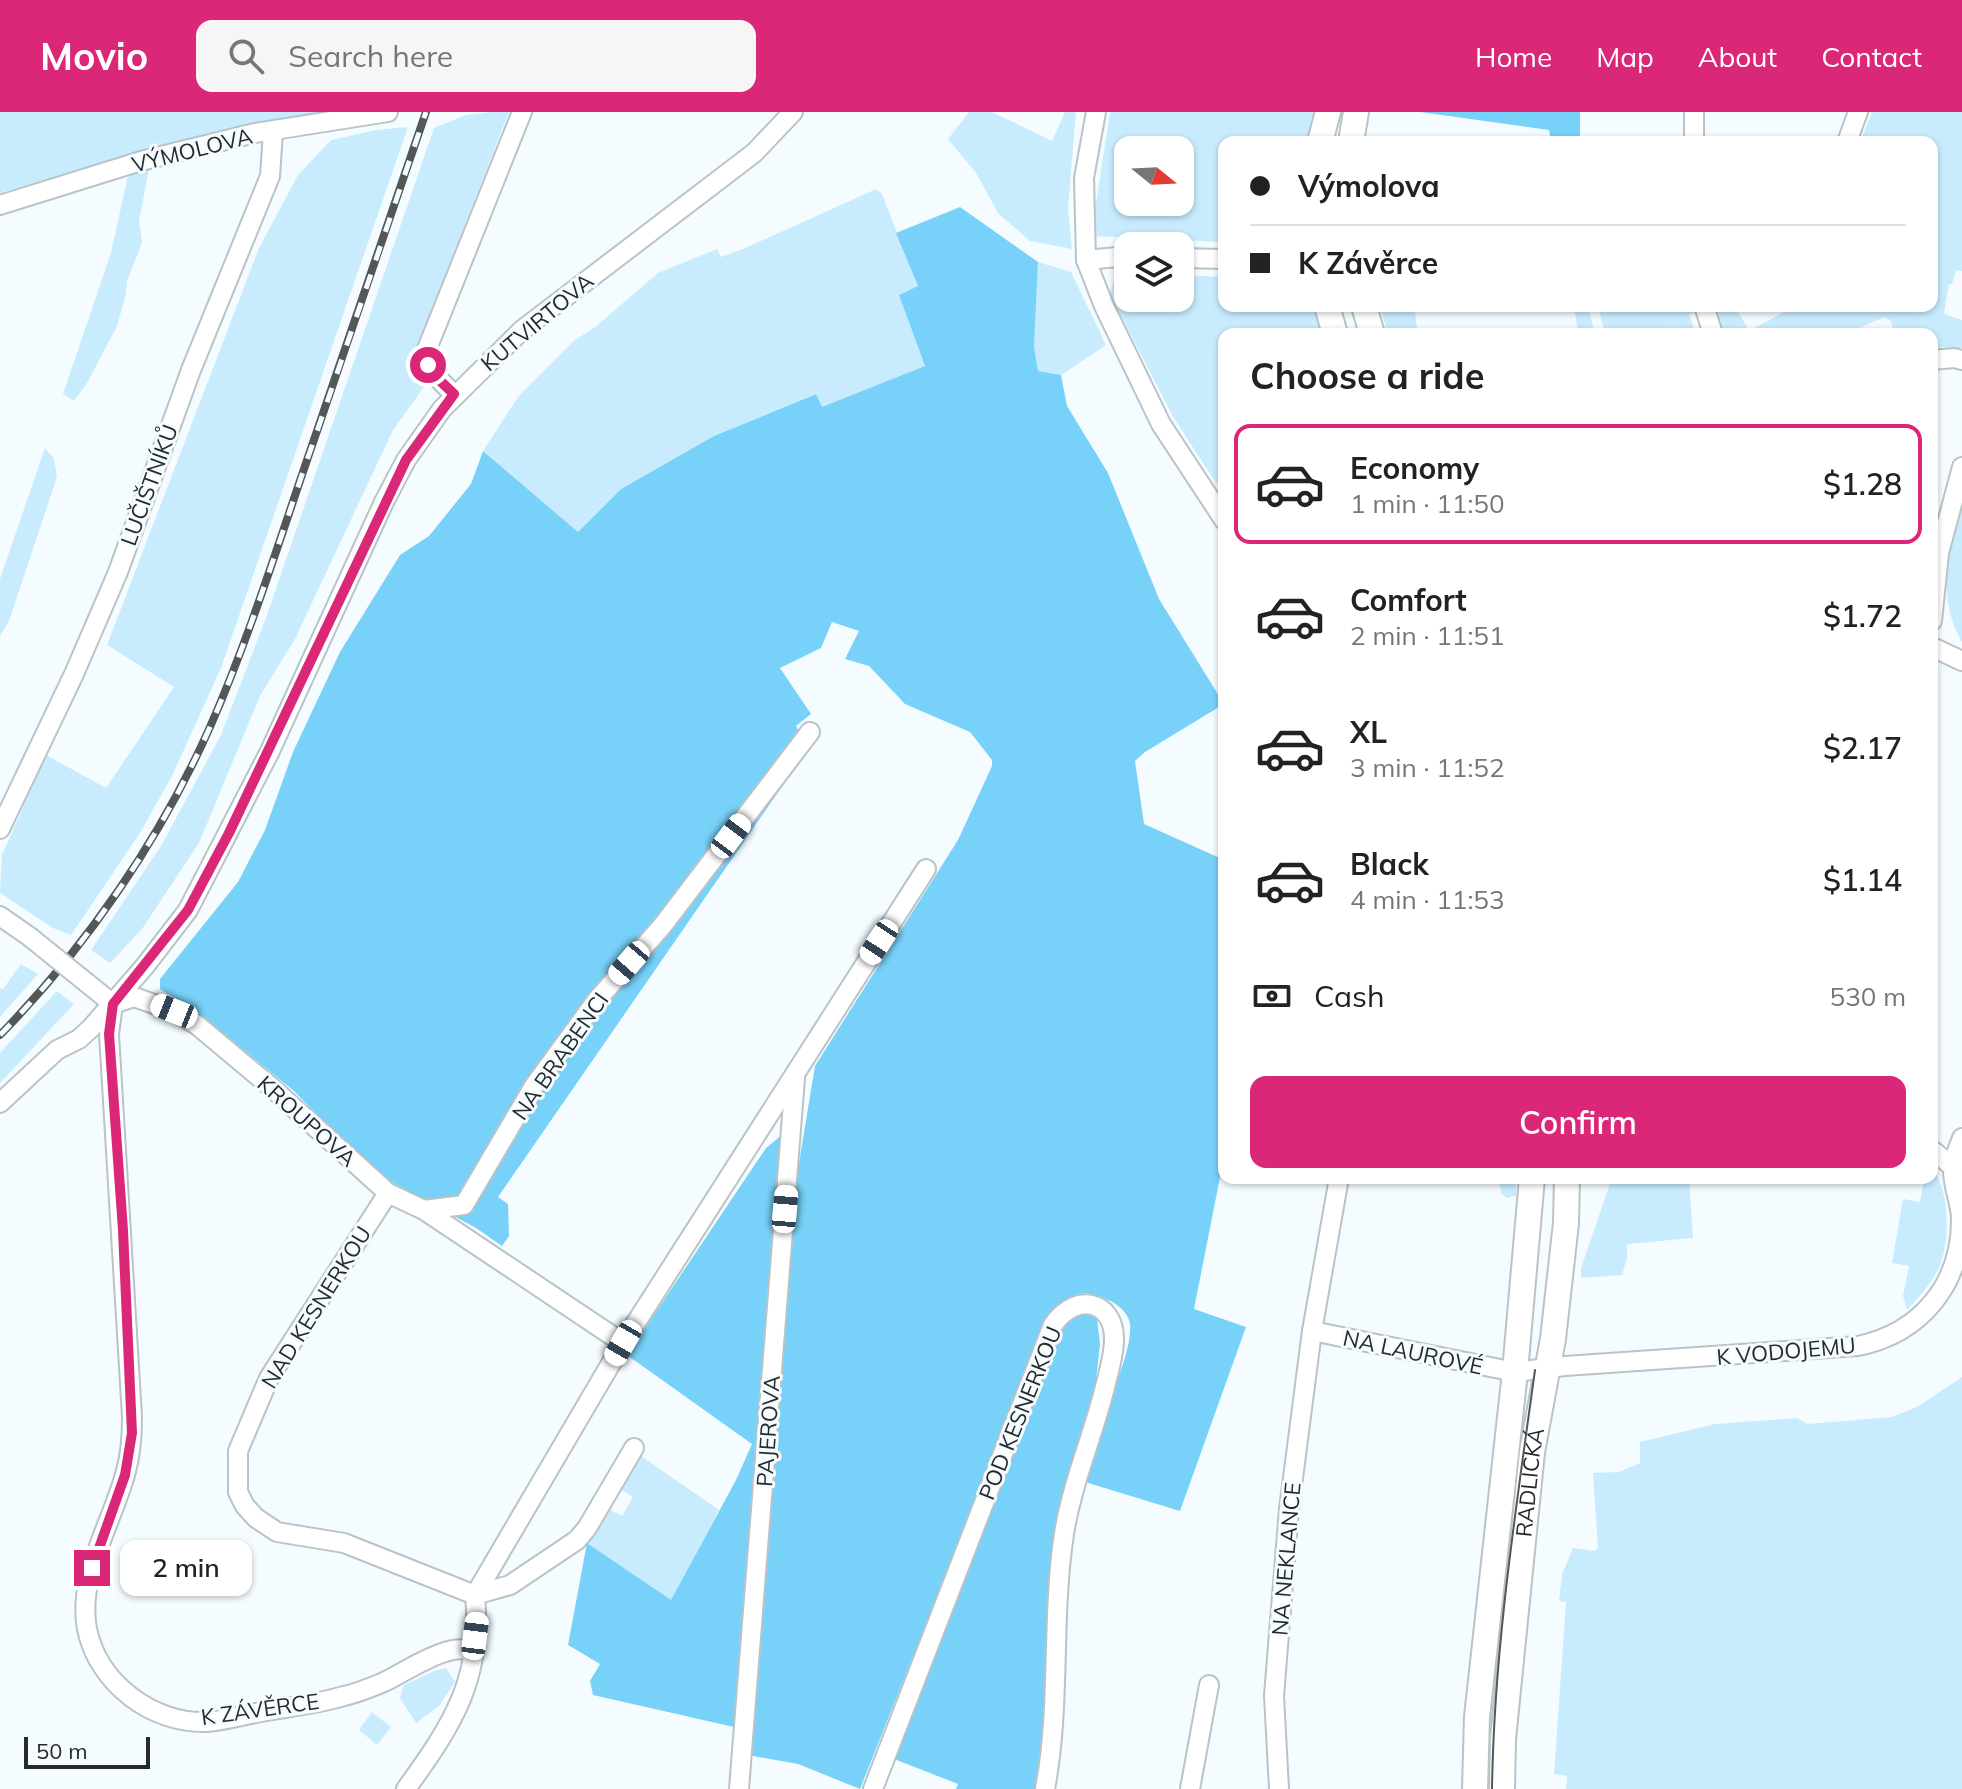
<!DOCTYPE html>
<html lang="en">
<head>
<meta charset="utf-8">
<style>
  :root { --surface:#fff; --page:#f6f6f6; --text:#222; --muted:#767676; --line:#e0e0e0; --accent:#db2777 }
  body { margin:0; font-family:Mulish,sans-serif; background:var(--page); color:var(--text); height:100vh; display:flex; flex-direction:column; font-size:30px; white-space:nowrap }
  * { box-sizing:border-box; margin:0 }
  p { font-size:26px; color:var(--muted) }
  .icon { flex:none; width:44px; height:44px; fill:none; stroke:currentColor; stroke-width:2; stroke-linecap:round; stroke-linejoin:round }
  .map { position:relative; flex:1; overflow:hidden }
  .drawer { position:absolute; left:1218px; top:216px; width:720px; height:856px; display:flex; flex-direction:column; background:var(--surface); border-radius:16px; box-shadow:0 2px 6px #0004 }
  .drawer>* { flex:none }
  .banner { position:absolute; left:1218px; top:24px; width:720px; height:176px; border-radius:16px; box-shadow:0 2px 6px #0004; display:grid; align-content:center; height:176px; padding:0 32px; background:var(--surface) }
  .needle { width:52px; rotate:108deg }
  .tools { position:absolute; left:1114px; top:24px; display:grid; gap:16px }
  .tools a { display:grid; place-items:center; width:80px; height:80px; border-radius:16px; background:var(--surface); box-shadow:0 2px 6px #0004; font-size:40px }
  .scale { position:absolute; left:24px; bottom:20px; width:126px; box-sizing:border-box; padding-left:8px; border:4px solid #262a2c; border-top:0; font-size:22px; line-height:28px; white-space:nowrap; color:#262a2c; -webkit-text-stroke:6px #f5fcff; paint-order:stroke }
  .end { position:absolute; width:36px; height:36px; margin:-18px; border:10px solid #db2777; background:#fff; box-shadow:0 0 0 4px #fff }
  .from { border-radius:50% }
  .bubble { position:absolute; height:56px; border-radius:16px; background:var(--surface); box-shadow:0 2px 6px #0004; font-size:26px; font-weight:600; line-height:56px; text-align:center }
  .car { position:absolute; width:24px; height:48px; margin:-24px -12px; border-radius:10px; box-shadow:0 0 6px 2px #0007; background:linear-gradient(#fff 24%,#345 0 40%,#fff 0 76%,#345 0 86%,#fff 0) }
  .banner b { display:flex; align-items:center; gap:28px; height:76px; font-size:30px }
  .banner b+b { border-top:2px solid var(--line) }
  .banner i { width:20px; height:20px; background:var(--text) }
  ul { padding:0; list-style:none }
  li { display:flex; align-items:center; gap:24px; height:120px; margin:0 16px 12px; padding:0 16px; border:4px solid transparent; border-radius:16px }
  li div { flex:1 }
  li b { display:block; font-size:30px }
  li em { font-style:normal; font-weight:600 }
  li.active { border-color:var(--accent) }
  li>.icon { width:72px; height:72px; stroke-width:1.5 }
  h2 { padding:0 32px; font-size:36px; line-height:96px }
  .pay { display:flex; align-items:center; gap:20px; height:88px; padding:0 32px; font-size:30px }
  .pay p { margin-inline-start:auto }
  .action { display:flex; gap:16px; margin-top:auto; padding:16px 32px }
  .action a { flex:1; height:92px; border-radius:16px; background:var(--accent); color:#fff; font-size:32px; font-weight:600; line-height:92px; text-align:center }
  header { display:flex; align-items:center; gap:48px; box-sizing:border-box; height:112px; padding:0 40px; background:var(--accent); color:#fff }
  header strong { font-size:38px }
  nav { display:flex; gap:44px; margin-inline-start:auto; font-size:28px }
  .search { width:560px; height:72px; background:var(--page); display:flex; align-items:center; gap:20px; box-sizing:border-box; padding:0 28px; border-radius:16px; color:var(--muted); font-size:30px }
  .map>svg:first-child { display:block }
  .green { fill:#c8ecfe; fill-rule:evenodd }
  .forest { fill:#78d1f8 }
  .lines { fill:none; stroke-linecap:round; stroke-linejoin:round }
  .minor-casing { stroke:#b9c3c8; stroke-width:22 }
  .secondary-casing { stroke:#b9c3c8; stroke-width:28 }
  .minor { stroke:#fff; stroke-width:18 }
  .secondary { stroke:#fff; stroke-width:24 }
  .tram { stroke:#53575a; stroke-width:2 }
  .rail-casing { stroke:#53575a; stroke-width:8 }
  .rail { stroke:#f5fcff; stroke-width:5; stroke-dasharray:15; stroke-linecap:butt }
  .minor-bridge-casing { stroke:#b9c3c8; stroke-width:22; stroke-linecap:butt }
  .minor-bridge { stroke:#fff; stroke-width:18 }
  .route { stroke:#db2777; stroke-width:10 }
  .labels { text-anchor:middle; stroke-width:6; stroke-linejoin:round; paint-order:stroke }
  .street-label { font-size:22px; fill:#262a2c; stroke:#f5fcff }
</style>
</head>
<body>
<header>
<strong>Movio</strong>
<div class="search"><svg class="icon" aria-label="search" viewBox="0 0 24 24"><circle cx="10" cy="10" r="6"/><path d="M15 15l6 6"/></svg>Search here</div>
<nav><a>Home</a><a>Map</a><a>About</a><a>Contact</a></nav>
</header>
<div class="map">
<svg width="1962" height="1677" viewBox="0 0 1962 1677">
  <rect width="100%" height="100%" fill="#f5fcff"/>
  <g class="green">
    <polygon points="0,0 333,0 179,29 0,81"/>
    <polygon points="491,0 509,0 418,233 416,254 424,275 393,318 295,527 260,584 199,731 142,817 110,851 91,838 161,734 221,623 267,503 434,16 466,3"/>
    <polygon points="969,0 992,0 1052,29 1065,0 1076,0 1068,96 1072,137 1030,129 998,101 976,61 948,27"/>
    <path d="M 1110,0 L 1318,0 L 1309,30 L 1224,30 L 1224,130 L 1091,124 ZM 1128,38 L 1180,38 L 1180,90 L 1128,90 Z"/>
    <polygon points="1872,0 1962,0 1962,159 1956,158 1952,172 1949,172 1944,202 1962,208 1962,236 1932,235 1932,222 1895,222 1890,208 1885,205 1856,217 1858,220 1855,222 1722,222 1714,194 1735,194 1749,219 1791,196 1790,194 1932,194 1932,30 1918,30 1914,23 1901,30 1860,30"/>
    <polygon points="408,15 221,556 172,664 140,721 71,823 53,816 0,781 2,743 46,643 106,676 174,575 107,533 259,136 298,63 331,28 376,18"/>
    <polygon points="149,57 139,109 142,131 127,169 126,182 117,214 87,271 74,289 63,282 111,141 128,63"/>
    <polygon points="876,77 882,82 918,174 899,183 925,254 822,296 815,282 714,324 621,377 578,420 483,339 518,285 575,228 594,216 658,161 717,137 721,145 743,137"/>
    <polygon points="1038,150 1071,160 1106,233 1061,263 1038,259 1034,235"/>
    <polygon points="1128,163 1128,186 1180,186 1180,163 1224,165 1224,194 1312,194 1321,222 1224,222 1224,372 1216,371 1172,303 1110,182 1114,168"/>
    <polygon points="1380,194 1414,194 1418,222 1388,222"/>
    <polygon points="1574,194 1588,194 1595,222 1578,222"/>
    <polygon points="1598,194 1694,194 1695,200 1689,203 1696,222 1676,222 1673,215 1653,222 1605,222"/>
    <polygon points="45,336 54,347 57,365 9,509 0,524 0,467"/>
    <path d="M 1962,393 L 1962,530 C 1937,488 1946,437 1962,393 Z"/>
    <polygon points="21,852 38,862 0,905 0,876 3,877"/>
    <polygon points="57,879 74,892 0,971 0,941"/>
    <path d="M 1932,1056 C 1950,1077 1951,1132 1938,1158 C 1930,1173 1919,1185 1907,1198 L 1903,1184 L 1909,1154 L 1892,1151 L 1903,1087 L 1920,1090 L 1924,1066 L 1932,1066 Z"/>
    <polygon points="1516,1066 1516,1084 1507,1086 1502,1082 1499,1070"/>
    <polygon points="1612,1066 1689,1066 1693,1126 1627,1132 1627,1146 1622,1163 1581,1166 1581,1156"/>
    <polygon points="1962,1265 1962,1677 1553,1677 1566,1677 1567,1664 1554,1662 1566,1490 1559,1489 1562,1463 1573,1436 1595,1439 1598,1436 1593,1361 1619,1360 1640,1351 1640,1330 1715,1312 1797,1306 1808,1312 1892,1305 1919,1294"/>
    <polygon points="638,1342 719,1398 671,1489 587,1431 607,1396 622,1404 633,1385 618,1376"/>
    <polygon points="446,1556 455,1570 439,1594 416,1611 400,1586 404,1573 434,1559"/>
    <polygon points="372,1600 391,1615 377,1633 359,1618"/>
  </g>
  <g class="forest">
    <polygon points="1420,0 1580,0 1580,30 1551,30 1549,18"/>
    <path d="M 960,95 L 1038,150 L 1034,235 L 1038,259 L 1061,263 L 1067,294 L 1108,361 L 1159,487 L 1224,592 L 1145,640 L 1135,649 L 1144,712 L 1222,747 L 1224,753 L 1224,1045 L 1194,1197 L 1246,1215 L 1180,1399 L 1085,1370 C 1091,1348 1097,1325 1104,1304 C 1111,1283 1136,1228 1129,1208 C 1125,1196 1112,1189 1101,1185 C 1081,1176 1066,1185 1051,1199 L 860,1677 L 798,1652 L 748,1643 L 798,1057 L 815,954 L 958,728 L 992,654 L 992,648 L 970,620 L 905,592 L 869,554 L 845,547 L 859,519 L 832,510 L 821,536 L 780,556 L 811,602 L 796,614 L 808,637 L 498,1085 L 508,1092 L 509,1124 L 502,1134 L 476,1116 L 375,1061 L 294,979 L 197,900 L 160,877 L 160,867 L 238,770 L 265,718 L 293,640 L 340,540 L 400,443 L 429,424 L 471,372 L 483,339 L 578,420 L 621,377 L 714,324 L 816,282 L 822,295 L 925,254 L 899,183 L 918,174 L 896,121 Z"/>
    <polygon points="783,1022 742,1565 734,1615 593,1583 590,1569 600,1552 568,1533 587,1431 671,1488 736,1368 752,1332 627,1243 766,1036"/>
    <polygon points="1076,1199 1093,1202 1097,1206 1100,1232 1093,1296 1073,1358 1040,1677 956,1677 958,1672 894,1647 929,1547 1061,1212"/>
  </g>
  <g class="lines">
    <g class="minor-casing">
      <g id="minor">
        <polyline points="1096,0 1084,66 1086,148 1104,194 1161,312 1224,408"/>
        <polyline points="1694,0 1694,30"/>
        <polyline points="1847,30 1858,0"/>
        <polyline points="0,93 141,49 255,21 388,0"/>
        <polyline points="1180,146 1224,147"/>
        <polyline points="1086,148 1128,144"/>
        <polyline points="1704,194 1713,222"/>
        <polyline points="1932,248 1954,246 1962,248"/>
        <path d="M 454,282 C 439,268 428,259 427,237 L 522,0"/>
        <polyline points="1932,509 1939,441 1962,355"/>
        <polyline points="1932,535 1962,549"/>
        <polyline points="0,717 74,562 118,460 191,258 270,64 273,20"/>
        <polyline points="0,804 30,825"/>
        <polyline points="87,871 113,892"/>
        <path d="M 113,892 L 109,922 L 132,1305 C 132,1324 131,1341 126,1359 C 113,1410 77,1463 87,1517 C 98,1571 152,1612 207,1610 C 224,1609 243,1603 261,1600 C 288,1595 317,1592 344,1584 C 358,1581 372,1575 384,1570 C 404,1561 453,1526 473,1541"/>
        <polyline points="113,892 134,885 174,899 197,913 271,975 388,1081 424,1098 623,1231"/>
        <polyline points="0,991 57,938 79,927 91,916 145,854 188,798 270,639 384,390 406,348 442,297 522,218 754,41 793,0"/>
        <polyline points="1932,1038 1953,1055"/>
        <polyline points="388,1081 269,1266 238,1339 238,1380 245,1394 256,1406 277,1420 344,1431 475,1483 510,1473 577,1428 587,1416 634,1336"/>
        <polyline points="424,1098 464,1093 534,974 597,888 663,813 810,620"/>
        <path d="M 1312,1219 L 1515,1260 L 1565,1254 L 1858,1234 C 1921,1221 1962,1172 1961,1105 C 1960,1089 1952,1072 1953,1056 C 1953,1047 1959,1035 1962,1026"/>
        <path d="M 406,1677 C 453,1612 483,1566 475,1483 L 623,1231 L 926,757"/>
        <polyline points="739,1677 795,966"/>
        <path d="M 873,1677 L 1053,1213 C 1075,1180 1114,1188 1114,1227 C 1114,1243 1109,1259 1105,1275 C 1093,1324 1072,1371 1064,1422 C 1051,1507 1061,1593 1045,1677"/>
        <polyline points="1190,1677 1209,1573"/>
        <polyline points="1279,1677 1274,1584 1289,1397 1312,1219 1339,1066"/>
      </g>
    </g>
    <g class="secondary-casing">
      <g id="secondary">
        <polyline points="1320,30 1328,0"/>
        <polyline points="1351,30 1356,0"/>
        <polyline points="1327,194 1335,222"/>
        <polyline points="1364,194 1372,222"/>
        <polyline points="1475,1677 1477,1605 1515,1260 1532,1066"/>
        <path id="s1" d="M 1502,1677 L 1503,1627 L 1532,1340 L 1553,1227 L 1566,1111 L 1567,1066"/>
      </g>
    </g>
    <use href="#minor" class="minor"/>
    <use href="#secondary" class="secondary"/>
    <path class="tram" d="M 1492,1677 C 1494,1537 1516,1397 1535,1258"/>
    <g class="rail-casing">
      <path id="rail" d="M 0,923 C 86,835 160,728 210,615 C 247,531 275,442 305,354 C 346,236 386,118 426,0"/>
    </g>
    <use href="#rail" class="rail"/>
    <g class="minor-bridge-casing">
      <polyline id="minor-bridge" points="30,825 87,871"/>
    </g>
    <use href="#minor-bridge" class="minor-bridge"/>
  </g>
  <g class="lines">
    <polyline class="route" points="92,1456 125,1363 132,1321 123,1118 109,922 113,892 188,798 229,721 406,348 454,282 436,265 428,253"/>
  </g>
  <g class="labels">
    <g class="street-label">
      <text transform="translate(192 38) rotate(-14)" y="8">VÝMOLOVA</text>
      <text transform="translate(537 210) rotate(-40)" y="8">KUTVIRTOVA</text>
      <text transform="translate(149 373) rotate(-70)" y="8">LUČIŠTNÍKŮ</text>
      <text transform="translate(560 944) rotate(-55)" y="8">NA BRABENCI</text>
      <text transform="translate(307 1009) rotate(42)" y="8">KROUPOVA</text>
      <text transform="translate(316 1195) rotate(-58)" y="8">NAD KESNERKOU</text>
      <text transform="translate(1786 1239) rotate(-5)" y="8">K VODOJEMU</text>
      <text transform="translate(1413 1240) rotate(12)" y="8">NA LAUROVÉ</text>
      <text transform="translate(1020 1301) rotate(-68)" y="8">POD KESNERKOU</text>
      <text transform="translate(768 1319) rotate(-86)" y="8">PAJEROVA</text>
      <text dy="8" stroke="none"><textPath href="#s1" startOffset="308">RADLICKÁ</textPath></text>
      <text transform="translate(1286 1447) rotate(-85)" y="8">NA NEKLANCE</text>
      <text transform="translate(260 1597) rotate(-8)" y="8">K ZÁVĚRCE</text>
    </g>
  </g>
</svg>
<div class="tools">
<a><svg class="needle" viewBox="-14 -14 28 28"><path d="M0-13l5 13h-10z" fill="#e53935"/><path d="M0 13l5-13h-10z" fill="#767676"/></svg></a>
<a><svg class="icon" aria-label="layers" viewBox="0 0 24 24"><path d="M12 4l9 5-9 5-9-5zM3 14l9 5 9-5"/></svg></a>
</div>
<div class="scale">50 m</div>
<i class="end from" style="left:428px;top:253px"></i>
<i class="end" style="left:92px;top:1456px"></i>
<div class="bubble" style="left:120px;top:1428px;width:132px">2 min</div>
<i class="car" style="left:731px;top:724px;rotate:37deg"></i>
<i class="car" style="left:879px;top:830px;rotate:213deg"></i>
<i class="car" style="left:629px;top:851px;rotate:221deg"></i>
<i class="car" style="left:174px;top:899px;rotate:292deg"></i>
<i class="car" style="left:785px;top:1097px;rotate:5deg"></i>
<i class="car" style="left:623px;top:1231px;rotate:210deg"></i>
<i class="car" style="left:475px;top:1524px;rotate:7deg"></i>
<div class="banner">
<b><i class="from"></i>Výmolova</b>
<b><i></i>K Závěrce</b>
</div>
<section class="drawer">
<h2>Choose a ride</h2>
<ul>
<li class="active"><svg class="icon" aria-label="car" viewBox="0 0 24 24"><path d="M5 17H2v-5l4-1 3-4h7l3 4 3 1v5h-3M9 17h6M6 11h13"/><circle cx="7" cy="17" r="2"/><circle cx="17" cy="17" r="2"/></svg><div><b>Economy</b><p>1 min · 11:50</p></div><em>$1.28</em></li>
<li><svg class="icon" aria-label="car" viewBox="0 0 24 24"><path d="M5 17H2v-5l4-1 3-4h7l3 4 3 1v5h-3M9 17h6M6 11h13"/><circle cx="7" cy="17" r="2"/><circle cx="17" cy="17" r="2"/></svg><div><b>Comfort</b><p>2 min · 11:51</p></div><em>$1.72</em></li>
<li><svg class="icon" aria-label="car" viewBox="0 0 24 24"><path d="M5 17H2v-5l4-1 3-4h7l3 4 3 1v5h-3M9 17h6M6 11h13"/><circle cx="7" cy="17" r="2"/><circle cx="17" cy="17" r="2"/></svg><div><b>XL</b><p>3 min · 11:52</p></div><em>$2.17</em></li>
<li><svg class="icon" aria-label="car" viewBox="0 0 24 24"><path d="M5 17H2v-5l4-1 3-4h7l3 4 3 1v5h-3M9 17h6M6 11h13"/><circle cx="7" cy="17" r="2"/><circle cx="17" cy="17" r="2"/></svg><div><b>Black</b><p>4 min · 11:53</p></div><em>$1.14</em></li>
</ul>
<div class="pay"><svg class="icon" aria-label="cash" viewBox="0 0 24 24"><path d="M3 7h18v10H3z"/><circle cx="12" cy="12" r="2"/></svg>Cash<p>530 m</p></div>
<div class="action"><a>Confirm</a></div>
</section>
</div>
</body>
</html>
